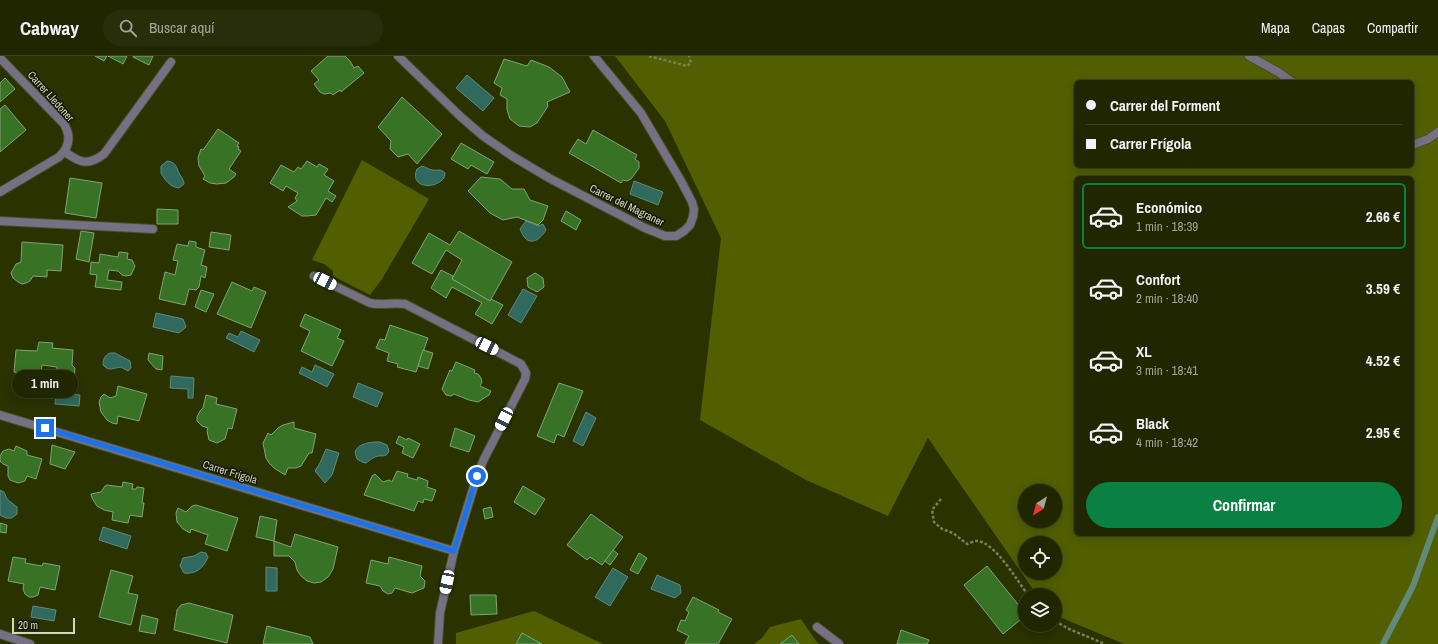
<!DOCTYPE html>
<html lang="es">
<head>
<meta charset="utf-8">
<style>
  :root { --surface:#202600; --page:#282e0a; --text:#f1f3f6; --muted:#a2a599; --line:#3d4322; --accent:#0b8043 }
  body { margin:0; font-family:"Archivo Narrow",sans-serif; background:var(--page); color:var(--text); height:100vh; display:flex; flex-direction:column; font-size:15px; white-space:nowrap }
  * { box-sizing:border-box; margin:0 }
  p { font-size:13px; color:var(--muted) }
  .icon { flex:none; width:22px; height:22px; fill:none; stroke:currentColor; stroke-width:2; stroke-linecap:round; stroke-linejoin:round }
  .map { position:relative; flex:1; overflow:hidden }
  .sheet { position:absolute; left:1074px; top:120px; width:340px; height:360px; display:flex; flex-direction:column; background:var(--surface); border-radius:6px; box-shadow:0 2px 10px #0003,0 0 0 1px var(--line) }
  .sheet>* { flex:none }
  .banner { position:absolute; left:1074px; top:24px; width:340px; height:88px; border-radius:6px; box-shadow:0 2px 10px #0003,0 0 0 1px var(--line); display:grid; align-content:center; height:88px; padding:0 12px; background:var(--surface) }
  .needle { width:26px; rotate:216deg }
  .controls { position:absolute; left:1018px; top:428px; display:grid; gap:8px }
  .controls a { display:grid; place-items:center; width:44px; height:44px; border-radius:50%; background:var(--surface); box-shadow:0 2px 10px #0003,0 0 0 1px var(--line); font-size:20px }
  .scale { position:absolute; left:12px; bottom:10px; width:63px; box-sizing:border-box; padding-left:4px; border:2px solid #d2d8be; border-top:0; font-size:11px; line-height:14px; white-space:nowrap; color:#d2d8be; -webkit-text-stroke:3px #141805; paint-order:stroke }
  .end { position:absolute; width:18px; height:18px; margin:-9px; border:5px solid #1a73e8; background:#fff; box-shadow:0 0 0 2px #fff }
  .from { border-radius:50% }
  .bubble { position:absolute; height:28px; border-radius:14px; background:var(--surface); box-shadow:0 2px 10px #0003,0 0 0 1px var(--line); font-size:13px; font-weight:700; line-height:28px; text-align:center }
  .car { position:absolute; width:12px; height:24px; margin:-12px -6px; border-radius:5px; box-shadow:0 0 3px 1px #0007; background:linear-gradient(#fff 24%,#345 0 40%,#fff 0 76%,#345 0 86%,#fff 0) }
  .banner b { display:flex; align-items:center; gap:14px; height:38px; font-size:15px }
  .banner b+b { border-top:1px solid var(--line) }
  .banner i { width:10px; height:10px; background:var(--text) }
  ul { padding:7px 0 0; list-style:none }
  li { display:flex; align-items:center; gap:12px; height:66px; margin:0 8px 6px; padding:0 4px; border:2px solid transparent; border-radius:6px }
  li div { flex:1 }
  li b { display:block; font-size:15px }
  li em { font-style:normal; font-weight:700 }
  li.selected { border-color:var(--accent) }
  li>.icon { width:36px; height:36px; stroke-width:1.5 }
  .action { display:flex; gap:8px; margin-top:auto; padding:8px 12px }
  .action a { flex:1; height:46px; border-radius:24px; background:var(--accent); color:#fff; font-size:16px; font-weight:700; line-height:46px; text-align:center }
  header { display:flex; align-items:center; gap:24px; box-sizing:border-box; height:56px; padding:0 20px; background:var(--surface); border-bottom:1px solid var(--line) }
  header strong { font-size:19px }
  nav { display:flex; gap:22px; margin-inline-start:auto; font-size:14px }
  .search { width:280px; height:36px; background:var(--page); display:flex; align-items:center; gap:10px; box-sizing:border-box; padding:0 14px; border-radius:22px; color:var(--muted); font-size:15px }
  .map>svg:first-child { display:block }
  .green { fill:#515f00; fill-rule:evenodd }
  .water { fill:#30695e; stroke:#618a7b }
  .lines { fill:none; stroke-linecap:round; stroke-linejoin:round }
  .stream { stroke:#618a7b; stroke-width:6 }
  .building { fill:#387224; stroke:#81a378 }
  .service-casing { stroke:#485022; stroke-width:10 }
  .minor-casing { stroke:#485022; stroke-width:10 }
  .path { stroke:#787f58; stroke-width:2.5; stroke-dasharray:3 2; stroke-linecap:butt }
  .service { stroke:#767084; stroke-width:8 }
  .minor { stroke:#767084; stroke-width:8 }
  .route { stroke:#1a73e8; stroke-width:5 }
  .labels { text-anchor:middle; stroke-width:3; stroke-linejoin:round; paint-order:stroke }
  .street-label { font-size:11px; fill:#d2d8be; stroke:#141805 }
</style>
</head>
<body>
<header>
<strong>Cabway</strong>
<div class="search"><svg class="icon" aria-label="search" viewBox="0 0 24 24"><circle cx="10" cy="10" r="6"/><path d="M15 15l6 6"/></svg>Buscar aquí</div>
<nav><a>Mapa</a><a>Capas</a><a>Compartir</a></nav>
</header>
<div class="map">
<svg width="1438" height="588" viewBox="0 0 1438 588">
  <rect width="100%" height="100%" fill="#2a3200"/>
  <g class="green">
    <path d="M 615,0 L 1438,0 L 1438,588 L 1124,588 L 1055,559 L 1055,539 L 1037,539 L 928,382 L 888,460 L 806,424 L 700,364 L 721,182 L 665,65 ZM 1076,26 L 1412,26 L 1412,110 L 1076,110 ZM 1076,122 L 1412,122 L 1412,478 L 1076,478 ZM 1025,435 L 1055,435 L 1055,465 L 1025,465 ZM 1025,487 L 1055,487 L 1055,517 L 1025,517 Z"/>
    <polygon points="362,104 429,143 382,223 370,239 333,220 333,215 324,208 312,204"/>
    <polygon points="534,555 603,588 456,588 456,577"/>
    <polygon points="801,563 816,585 819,588 754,588 762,582 770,571"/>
  </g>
  <g class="water">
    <polygon points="467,19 494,42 483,55 456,32"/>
    <path d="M 167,105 C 177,106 176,112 180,119 C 182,122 184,124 184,128 L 179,132 C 170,131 165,124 161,117 L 161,110 Z"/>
    <path d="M 422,110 C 426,111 428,113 432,114 C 438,115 440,112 445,117 L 444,122 C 435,134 409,132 417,113 Z"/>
    <polygon points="634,125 663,136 658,149 630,138"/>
    <path d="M 526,165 L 538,170 L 543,168 L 546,174 C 542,181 533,190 525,182 C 523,180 521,175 520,173 Z"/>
    <polygon points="523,233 537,240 521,267 508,259"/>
    <polygon points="156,257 183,263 186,271 179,277 153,271"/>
    <polygon points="241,275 260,284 254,296 226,282 229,277 238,281"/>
    <path d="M 110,297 L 115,297 L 130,305 L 131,312 L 128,315 L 121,311 C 113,312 109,316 103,309 C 103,303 105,299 110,297 Z"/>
    <polygon points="315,309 334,318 327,331 299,317 302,311 312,316"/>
    <polygon points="171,320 194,322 193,342 188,342 188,333 170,332"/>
    <polygon points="358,327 383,337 377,351 353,341"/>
    <polygon points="56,337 80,339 79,350 55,348"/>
    <polygon points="586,356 596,362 583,390 573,385"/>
    <path d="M 374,386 L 380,386 L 387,389 L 389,395 C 386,403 381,398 375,401 C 372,402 369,405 366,407 L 362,406 L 357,403 L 355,396 C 358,388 367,387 374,386 Z"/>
    <polygon points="326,393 339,397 332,419 325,427 315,415 320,407"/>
    <polygon points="0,434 4,436 7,443 17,451 17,458 12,462 6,462 0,459"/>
    <polygon points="103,471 131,480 127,493 99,484"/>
    <path d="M 201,496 L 206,497 L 208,501 C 204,511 196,519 184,517 L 180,510 L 183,502 L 194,500 Z"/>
    <polygon points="266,511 277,512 277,535 266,535"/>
    <polygon points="613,512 628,521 610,550 595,541"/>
    <polygon points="657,519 680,529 681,537 675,542 651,533"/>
    <polygon points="33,550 56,554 54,565 31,561"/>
  </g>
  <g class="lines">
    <polyline class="stream" points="1383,588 1413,530 1438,461"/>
  </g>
  <g class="building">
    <polygon points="95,0 107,0 104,5"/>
    <polygon points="108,0 127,0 123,8"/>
    <polygon points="133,0 153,0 149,9 133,1"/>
    <polygon points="328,0 345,0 350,5 354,12 358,10 364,17 341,36 340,34 333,39 331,37 324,38 320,36 314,28 319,24 311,15"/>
    <polygon points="504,3 527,10 531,4 549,11 562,21 570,36 547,46 548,50 537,67 530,71 519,70 510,63 507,54 507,43 500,39 502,32 494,27"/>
    <polygon points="5,22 15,33 0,46 0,27"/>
    <polygon points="402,41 442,78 417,108 408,98 398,101 390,93 391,85 378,71"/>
    <polygon points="5,49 26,74 0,96 0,53"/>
    <polygon points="218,73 239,87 237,90 239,91 238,93 241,95 229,113 236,118 234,121 226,127 217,128 210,127 203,123 205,120 199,110 198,102 201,93 203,94"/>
    <polygon points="593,74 637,99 635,103 639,106 639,112 631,123 627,125 623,124 621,127 569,97 578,83 586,88"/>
    <polygon points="461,87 494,106 487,118 471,109 468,113 451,103"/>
    <polygon points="307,105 317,111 319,108 328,113 324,119 334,125 328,135 336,140 332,146 326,142 316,159 307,160 302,160 288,151 297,145 295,142 298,137 286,130 283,135 270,127 281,109 294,116 298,111 301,113"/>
    <polygon points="481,121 500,123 512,133 524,133 530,144 548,150 543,164 538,169 517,161 503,164 490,157 468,135"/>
    <polygon points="70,122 102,127 96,162 65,157"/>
    <polygon points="157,153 178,154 178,168 157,168"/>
    <polygon points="566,155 581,164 576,174 561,165"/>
    <polygon points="81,175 94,177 89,206 76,203"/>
    <polygon points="459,175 512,206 490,245 452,223 462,204 446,194 432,218 412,207 429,177 450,189"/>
    <polygon points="211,176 231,179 229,194 209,191"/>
    <polygon points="189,185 196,186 196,191 205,194 201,209 207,211 205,222 201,220 199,231 196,234 189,233 185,249 159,243 165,216 175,219 178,205 173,204 177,188 188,190"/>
    <polygon points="22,186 63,189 61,215 47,214 47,221 33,220 30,225 26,227 22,228 18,226 13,222 11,217 16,208 21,206"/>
    <polygon points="119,196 128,197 127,203 132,204 135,210 131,219 126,220 122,219 118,215 109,214 107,224 122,226 121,234 95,231 97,219 90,218 91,206 99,207 100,198 118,201"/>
    <polygon points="441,214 453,220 452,223 490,245 491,243 503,249 492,268 475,258 482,247 452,231 446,242 431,232"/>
    <polygon points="535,217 543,222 544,231 537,236 528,231 527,222"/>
    <polygon points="232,226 252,235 254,231 266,236 251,272 217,258"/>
    <polygon points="201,234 214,238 206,256 195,251"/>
    <polygon points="305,258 341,274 337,282 344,285 332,310 301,295 310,275 300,270"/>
    <polygon points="390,269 428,282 416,316 397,311 398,308 387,305 389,297 376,292 380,283 385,284"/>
    <polygon points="39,286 53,287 52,292 73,294 72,309 75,312 73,331 57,329 57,311 42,309 38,339 18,337 20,317 14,316 16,294 37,295"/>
    <polygon points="423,294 433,297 428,313 418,310"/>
    <polygon points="149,297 163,300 162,314 156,313 148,304"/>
    <polygon points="456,306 475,314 474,317 478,318 481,322 482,326 480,330 491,335 489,339 478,346 469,344 454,338 451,340 446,339 442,333 444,328 450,314 452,315"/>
    <polygon points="559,327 583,335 564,381 557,378 554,387 537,380"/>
    <polygon points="118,330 147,338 139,365 118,360 117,368 112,367 107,364 101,356 99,346 101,341 104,338 110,342 116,340"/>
    <polygon points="206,339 217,342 216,348 237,353 232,373 228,372 225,383 217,387 209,384 207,375 208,372 202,370 197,365 197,361 200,355 203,352"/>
    <polygon points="294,366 294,372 316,378 312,397 309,397 301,410 296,412 288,412 285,419 274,412 269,407 266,402 263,387 268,377 271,379 278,372 283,369"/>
    <polygon points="455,372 475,380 469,396 450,390"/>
    <polygon points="399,380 407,384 408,382 420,388 413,402 402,397 404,391 396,387"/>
    <polygon points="52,389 75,396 65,413 50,408"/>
    <polygon points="16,390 27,395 27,399 42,403 36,423 27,420 25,425 18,427 10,424 8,420 8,410 3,408 0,405 0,400 3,395 9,393 14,395"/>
    <polygon points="397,415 408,418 407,421 417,424 418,421 428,425 427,431 436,434 432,445 424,443 423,447 418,445 414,455 364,439 372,420 375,418 383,426 389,424 392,426"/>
    <polygon points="123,426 133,428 132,433 136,433 137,431 144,432 142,447 144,447 142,461 130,459 128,467 112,464 113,456 104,454 97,450 92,442 91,438 101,436 105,430 107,429 122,431"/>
    <polygon points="523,430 545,443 535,459 514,446"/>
    <polygon points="196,449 238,462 227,495 205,488 208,479 191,473 190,477 183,473 177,466 176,457 178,452 186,456 192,450"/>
    <polygon points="491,451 493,461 485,463 483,453"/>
    <polygon points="591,458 623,481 602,509 590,501 587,504 567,489"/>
    <polygon points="260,460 277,464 274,485 256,481"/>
    <polygon points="0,467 7,469 6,477 0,476"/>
    <polygon points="295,478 338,491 333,513 328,521 321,526 314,527 307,525 301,520 297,514 295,506 289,500 274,500 274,485 291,491"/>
    <polygon points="613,494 618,498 610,509 605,505"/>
    <polygon points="639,497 647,502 638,518 630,514"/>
    <polygon points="13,501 26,503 25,507 42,510 43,507 60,510 55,534 40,531 38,539 33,541 29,541 25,538 23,533 24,528 8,525"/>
    <polygon points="389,501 422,510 420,520 425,525 424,532 412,537 395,532 392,537 388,538 383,535 380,530 366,527 371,504 388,508"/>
    <polygon points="987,510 1025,557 1025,560 1003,578 964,529"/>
    <polygon points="111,514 133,520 128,537 138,539 131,569 99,561"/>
    <polygon points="470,539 496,539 497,558 471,559"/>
    <polygon points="693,541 719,554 718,556 732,563 718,588 687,588 685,587 689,580 677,574 681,564 685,565 689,556 686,554"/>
    <polygon points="189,547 233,559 227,587 174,574 177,554 181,549"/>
    <polygon points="142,559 158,563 155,578 139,575"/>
    <polygon points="267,570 310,581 313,588 263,588"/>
    <polygon points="901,574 929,584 927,588 897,588"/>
    <polygon points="522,577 542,588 516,588"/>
    <polygon points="792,579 799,588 780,588"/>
  </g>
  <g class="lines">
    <g class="service-casing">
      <g id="service">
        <polyline points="1249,0 1278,16 1292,26"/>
        <polyline points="1412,89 1428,83 1438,76"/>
        <path d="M 65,96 C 80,107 88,110 104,98 L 171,6"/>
        <polyline points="0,165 153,173"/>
      </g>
    </g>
    <g class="minor-casing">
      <g id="minor">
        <polyline points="398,0 461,61 483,80 512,100 549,122 645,172 665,180 676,180 684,175 690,169 693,161 694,153 692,146 681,125 641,57 594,0"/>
        <path d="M 0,2 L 64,68 C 71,80 70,91 59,101 L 0,136"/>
        <path d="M 314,220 L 370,247 C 382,250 393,246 405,248 L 521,308 L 526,317 L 525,323 L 484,403 L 477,420 L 454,495 L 440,557 L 438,588"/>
        <polyline points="0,359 454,495"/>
        <polyline points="817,571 839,588"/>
        <polyline points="0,578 30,588"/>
      </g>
    </g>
    <g class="path">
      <polyline points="649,0 687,10 691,7 689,0"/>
      <path d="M 941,443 L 932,454 L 934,466 L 942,473 L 953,477 L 967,488 C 970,487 974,485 976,485 C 994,484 1018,526 1028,539"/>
      <polyline points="1055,565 1069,573 1105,588"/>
    </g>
    <use href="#service" class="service"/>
    <use href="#minor" class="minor"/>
  </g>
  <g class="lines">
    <polyline class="route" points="45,372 454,495 477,420"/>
  </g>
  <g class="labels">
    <g class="street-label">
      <text transform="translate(51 40) rotate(48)" y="4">Carrer Lledoner</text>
      <text transform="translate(627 149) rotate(26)" y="4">Carrer del Magraner</text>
      <text transform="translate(230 416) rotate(17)" y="4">Carrer Frígola</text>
    </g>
  </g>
</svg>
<div class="controls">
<a><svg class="needle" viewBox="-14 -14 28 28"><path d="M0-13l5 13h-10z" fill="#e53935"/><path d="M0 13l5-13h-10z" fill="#a2a599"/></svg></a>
<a><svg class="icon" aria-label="locate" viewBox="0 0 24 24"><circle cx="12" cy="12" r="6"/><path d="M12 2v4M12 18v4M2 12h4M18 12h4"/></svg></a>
<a><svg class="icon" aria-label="layers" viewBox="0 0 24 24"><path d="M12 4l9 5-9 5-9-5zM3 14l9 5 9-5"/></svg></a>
</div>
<div class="scale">20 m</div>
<i class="end from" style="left:477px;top:420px"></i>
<i class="end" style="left:45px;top:372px"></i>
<div class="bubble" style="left:12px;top:314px;width:66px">1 min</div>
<i class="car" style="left:325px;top:225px;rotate:116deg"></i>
<i class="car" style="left:487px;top:290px;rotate:117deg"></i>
<i class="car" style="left:504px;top:363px;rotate:207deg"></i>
<i class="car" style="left:447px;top:526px;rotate:192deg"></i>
<div class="banner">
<b><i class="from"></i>Carrer del Forment</b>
<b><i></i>Carrer Frígola</b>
</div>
<section class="sheet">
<ul>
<li class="selected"><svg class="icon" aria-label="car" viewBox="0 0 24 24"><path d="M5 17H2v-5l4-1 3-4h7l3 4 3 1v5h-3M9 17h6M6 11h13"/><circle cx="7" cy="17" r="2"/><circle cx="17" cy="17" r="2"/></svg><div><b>Económico</b><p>1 min · 18:39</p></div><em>2.66 €</em></li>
<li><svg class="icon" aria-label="car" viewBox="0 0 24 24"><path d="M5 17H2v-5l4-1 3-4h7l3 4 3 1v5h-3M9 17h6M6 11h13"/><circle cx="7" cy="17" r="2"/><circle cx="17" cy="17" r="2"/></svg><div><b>Confort</b><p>2 min · 18:40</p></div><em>3.59 €</em></li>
<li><svg class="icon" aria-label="car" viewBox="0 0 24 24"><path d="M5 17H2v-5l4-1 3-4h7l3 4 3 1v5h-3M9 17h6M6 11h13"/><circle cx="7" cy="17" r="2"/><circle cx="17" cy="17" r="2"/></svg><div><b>XL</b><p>3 min · 18:41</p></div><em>4.52 €</em></li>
<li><svg class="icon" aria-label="car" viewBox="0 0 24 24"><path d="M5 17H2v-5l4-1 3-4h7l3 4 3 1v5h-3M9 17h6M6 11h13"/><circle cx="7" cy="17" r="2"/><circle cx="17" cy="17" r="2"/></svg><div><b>Black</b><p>4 min · 18:42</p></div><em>2.95 €</em></li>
</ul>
<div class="action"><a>Confirmar</a></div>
</section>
</div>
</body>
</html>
